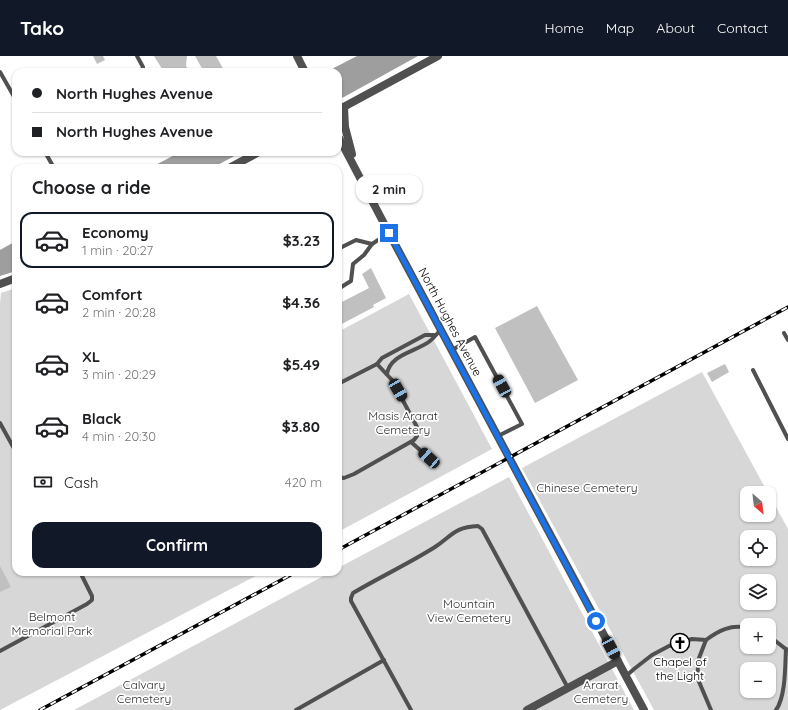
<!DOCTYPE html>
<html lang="en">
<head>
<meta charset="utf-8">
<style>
  :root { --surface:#fff; --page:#f6f6f6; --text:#202124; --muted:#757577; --line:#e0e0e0; --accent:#111827 }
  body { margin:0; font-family:Quicksand,sans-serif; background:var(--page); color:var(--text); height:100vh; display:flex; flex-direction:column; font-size:15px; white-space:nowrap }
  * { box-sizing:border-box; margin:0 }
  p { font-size:13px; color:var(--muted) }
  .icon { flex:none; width:22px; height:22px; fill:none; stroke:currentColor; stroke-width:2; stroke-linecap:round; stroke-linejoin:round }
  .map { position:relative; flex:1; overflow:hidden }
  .drawer { position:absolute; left:12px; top:108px; width:330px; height:412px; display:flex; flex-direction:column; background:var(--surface); border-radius:12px; box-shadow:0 1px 3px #0004 }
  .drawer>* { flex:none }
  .hud { position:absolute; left:12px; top:12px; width:330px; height:88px; border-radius:12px; box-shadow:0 1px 3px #0004; display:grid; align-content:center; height:88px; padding:0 20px; background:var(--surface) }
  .needle { width:26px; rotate:152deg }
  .buttons { position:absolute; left:740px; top:430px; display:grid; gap:8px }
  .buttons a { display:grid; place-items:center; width:36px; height:36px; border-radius:8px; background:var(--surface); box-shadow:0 1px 3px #0004; font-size:20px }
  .end { position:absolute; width:18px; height:18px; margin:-9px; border:5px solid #1a73e8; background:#fff; box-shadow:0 0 0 2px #fff }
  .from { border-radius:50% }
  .bubble { position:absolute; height:28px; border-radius:12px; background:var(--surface); box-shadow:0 1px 3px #0004; font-size:13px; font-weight:800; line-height:28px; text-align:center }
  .car { position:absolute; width:12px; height:24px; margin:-12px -6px; border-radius:5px; box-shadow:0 0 3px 1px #0007; background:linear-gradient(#222 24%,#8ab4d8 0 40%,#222 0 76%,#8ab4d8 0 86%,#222 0) }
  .hud b { display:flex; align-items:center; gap:14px; height:38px; font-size:15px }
  .hud b+b { border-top:1px solid var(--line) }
  .hud i { width:10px; height:10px; background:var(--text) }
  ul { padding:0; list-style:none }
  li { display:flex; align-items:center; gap:12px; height:56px; margin:0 8px 6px; padding:0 12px; border:2px solid transparent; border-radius:12px }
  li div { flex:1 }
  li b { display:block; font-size:15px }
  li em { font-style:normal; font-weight:800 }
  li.selected { border-color:var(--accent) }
  li>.icon { width:36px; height:36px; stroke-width:1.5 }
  h2 { padding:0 20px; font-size:18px; line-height:48px }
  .pay { display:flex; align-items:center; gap:10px; height:44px; padding:0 20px; font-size:15px }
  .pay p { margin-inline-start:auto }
  .button { display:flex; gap:8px; margin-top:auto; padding:8px 20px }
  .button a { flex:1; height:46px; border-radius:12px; background:var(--accent); color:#fff; font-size:16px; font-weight:800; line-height:46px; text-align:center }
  header { display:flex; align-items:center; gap:24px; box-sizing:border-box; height:56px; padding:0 20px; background:var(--accent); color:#fff }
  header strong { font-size:19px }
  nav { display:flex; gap:22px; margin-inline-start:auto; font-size:14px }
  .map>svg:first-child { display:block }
  .green { fill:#d7d7d7; fill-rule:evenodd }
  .water { fill:#9e9e9e }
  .building { fill:#c0c0c0 }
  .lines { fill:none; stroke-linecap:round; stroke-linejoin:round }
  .service { stroke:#505050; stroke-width:4 }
  .minor { stroke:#505050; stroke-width:8 }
  .tertiary { stroke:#505050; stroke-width:8 }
  .rail-casing { stroke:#000; stroke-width:3.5 }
  .rail { stroke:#fff; stroke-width:2; stroke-dasharray:6; stroke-linecap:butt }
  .route { stroke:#1a73e8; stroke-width:5 }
  .labels { text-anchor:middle; stroke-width:3.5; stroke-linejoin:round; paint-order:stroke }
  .street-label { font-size:12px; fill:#000; stroke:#fff }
  .park-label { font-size:12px; fill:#2e2e2e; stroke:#fff }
  .poi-label { font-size:12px; fill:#000; stroke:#fff }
</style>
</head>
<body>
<header>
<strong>Tako</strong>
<nav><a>Home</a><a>Map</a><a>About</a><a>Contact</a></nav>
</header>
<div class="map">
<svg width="788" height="654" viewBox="0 0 788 654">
  <rect width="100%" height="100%" fill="#fff"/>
  <g class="green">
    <polygon points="16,232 16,516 263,516 0,654 0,248 1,237"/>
    <polygon points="409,238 492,393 338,476 338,276"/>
    <path d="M 702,316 L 768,437 L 747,437 L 747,459 L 769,459 L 769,438 L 788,473 L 788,654 L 654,654 L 522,412 ZM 747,481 L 769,481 L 769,503 L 747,503 ZM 747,525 L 769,525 L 769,547 L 747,547 ZM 747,569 L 769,569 L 769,591 L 747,591 ZM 747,613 L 769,613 L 769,635 L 747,635 Z"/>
    <polygon points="509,421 634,654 74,654 331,516 338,516 338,512"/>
  </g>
  <g class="water">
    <polygon points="357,0 418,0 344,41 338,43 338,16 326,16"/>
    <polygon points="180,96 242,96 212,112 150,112"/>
    <polygon points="16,185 16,215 0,220 0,194"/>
  </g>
  <g class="building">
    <polygon points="93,0 103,0 105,4 97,8"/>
    <polygon points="154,0 187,0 186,10 190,16 164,16"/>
    <polygon points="195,0 216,0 225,16 204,16"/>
    <polygon points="371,212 386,242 373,249 374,251 338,270 338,248 369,232 362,218"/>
    <polygon points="537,250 578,324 535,347 495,272"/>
    <polygon points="725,308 729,316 712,326 707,317"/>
    <polygon points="0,510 11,531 0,536"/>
  </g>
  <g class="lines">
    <g class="service">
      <polyline points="137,0 143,11 141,16"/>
      <polyline points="0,16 16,44"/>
      <polyline points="45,96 54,112"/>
      <polyline points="338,193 356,184 372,188"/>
      <polyline points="338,233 351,225 353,208 364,199 372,188 389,177"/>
      <polyline points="784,277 788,284"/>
      <polyline points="452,294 475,281 522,368 498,380"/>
      <polyline points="753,314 788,383"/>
      <path d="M 387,318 C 390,298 416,296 430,285 C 434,282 436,278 441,274"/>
      <polyline points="338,328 377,308 382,302 425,279 434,279"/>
      <polyline points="0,367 16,396"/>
      <polyline points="411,386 429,402"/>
      <polyline points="338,421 344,422 354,418 414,384 417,380 417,371 392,324 377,308"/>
      <polyline points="769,580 787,594"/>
      <polyline points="706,584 699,602 697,621 711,654"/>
      <polyline points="0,595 87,548 92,544 92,540 80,516"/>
      <path d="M 626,620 L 634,613 L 652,599 L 669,590 L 692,583 L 706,584 C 718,575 731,568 747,572"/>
      <polyline points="296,654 384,604"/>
      <path d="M 411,654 L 351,545 L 351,542 L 353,537 C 380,521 408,508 435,491 C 452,480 454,471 478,470 L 482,473 L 568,632"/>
      <path d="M 776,654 C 786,640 785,609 786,593"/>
    </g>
    <polyline class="minor" points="527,654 618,605"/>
    <g class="tertiary">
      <polyline points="297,0 305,16"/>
      <polyline points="344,51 345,71 352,98"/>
      <polyline points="338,54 438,0"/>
      <polyline points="338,80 389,177 644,654"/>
      <polyline points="229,112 259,96"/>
      <polyline points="0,228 16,222"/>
    </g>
    <g class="rail-casing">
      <g id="rail">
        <polyline points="338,494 788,251"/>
        <polyline points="40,654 296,516"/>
      </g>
    </g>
    <use href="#rail" class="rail"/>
  </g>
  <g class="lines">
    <polyline class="route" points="389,177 596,565"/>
  </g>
  <defs>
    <g id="church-ring" transform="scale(1)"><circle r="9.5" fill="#fff" stroke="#000" stroke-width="1.5"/><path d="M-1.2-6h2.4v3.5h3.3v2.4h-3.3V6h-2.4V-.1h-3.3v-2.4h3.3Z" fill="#000"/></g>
  </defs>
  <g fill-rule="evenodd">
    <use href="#church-ring" x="680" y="587"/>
  </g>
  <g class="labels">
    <g class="street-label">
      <text transform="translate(450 266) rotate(62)" y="4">North Hughes Avenue</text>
    </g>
    <g class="park-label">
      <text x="403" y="364">Masis Ararat<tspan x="403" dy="14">Cemetery</tspan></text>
      <text x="587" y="436">Chinese Cemetery</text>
      <text x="469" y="552">Mountain<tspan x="469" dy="14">View Cemetery</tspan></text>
      <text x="52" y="565">Belmont<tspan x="52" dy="14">Memorial Park</tspan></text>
      <text x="144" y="633">Calvary<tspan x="144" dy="14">Cemetery</tspan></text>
      <text x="601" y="633">Ararat<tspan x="601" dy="14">Cemetery</tspan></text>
    </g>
    <g class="poi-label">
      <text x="680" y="610">Chapel of<tspan x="680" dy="14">the Light</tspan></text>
    </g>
  </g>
</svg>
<div class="buttons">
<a><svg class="needle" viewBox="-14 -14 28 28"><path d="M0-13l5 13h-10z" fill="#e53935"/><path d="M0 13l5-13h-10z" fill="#757577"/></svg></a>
<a><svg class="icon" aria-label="locate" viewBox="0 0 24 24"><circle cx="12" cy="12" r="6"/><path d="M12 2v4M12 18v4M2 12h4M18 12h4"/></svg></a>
<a><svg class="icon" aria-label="layers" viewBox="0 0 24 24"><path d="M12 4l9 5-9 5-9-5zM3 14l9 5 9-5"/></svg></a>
<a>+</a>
<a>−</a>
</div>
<i class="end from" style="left:596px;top:565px"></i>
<i class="end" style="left:389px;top:177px"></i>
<div class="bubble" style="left:356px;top:119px;width:66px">2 min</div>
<i class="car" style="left:502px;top:330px;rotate:331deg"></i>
<i class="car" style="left:398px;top:334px;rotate:150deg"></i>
<i class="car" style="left:429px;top:402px;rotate:312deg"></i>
<i class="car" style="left:611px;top:592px;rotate:152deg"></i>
<div class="hud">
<b><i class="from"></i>North Hughes Avenue</b>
<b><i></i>North Hughes Avenue</b>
</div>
<section class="drawer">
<h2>Choose a ride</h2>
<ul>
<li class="selected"><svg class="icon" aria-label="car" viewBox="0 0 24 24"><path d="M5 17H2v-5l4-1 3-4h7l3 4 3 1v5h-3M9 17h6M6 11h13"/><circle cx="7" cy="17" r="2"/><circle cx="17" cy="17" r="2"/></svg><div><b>Economy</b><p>1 min · 20:27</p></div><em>$3.23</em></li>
<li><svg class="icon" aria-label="car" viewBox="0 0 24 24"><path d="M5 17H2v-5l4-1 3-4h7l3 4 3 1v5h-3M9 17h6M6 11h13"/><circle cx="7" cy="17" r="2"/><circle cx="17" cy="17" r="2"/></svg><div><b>Comfort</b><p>2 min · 20:28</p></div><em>$4.36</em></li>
<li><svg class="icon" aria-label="car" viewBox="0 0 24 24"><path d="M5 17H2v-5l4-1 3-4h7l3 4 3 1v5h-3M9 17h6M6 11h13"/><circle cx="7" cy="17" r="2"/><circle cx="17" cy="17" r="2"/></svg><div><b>XL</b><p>3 min · 20:29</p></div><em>$5.49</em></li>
<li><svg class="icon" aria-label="car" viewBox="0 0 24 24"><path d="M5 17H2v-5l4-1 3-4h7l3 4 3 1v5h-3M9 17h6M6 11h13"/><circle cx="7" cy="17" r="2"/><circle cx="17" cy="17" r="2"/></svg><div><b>Black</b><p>4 min · 20:30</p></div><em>$3.80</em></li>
</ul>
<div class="pay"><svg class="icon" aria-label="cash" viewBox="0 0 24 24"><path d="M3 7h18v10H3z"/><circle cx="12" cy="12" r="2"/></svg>Cash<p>420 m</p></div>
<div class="button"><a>Confirm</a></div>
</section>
</div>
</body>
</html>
